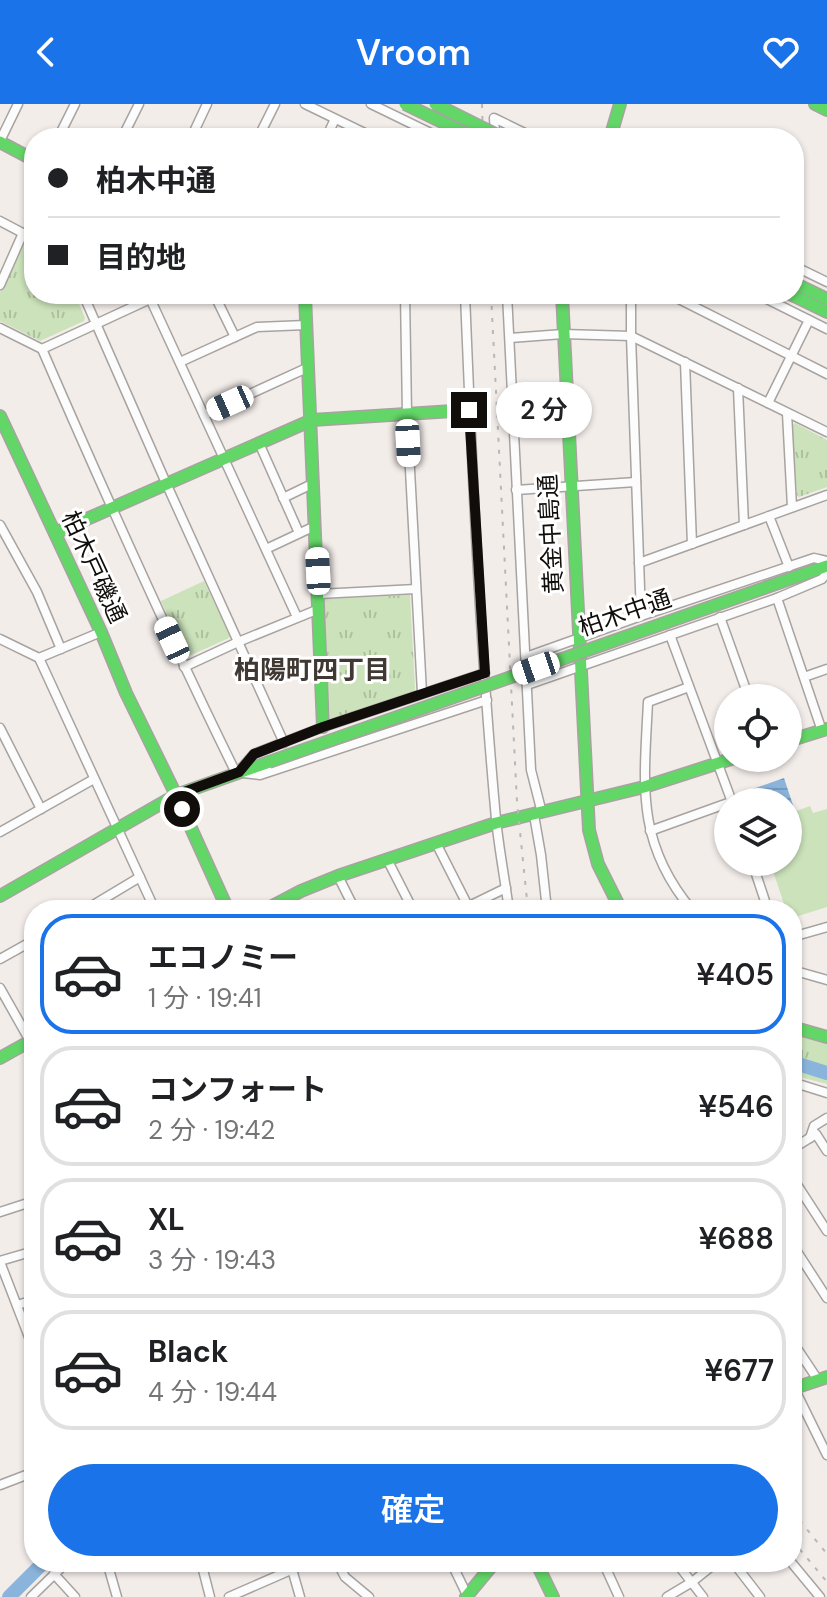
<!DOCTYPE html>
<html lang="ja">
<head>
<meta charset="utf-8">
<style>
  :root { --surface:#fff; --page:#f6f6f6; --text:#202124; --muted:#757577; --line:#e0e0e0; --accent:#1a73e8 }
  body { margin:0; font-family:"DM Sans","Noto Sans JP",sans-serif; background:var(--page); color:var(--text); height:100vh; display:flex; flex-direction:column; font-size:30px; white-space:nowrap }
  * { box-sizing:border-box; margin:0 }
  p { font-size:26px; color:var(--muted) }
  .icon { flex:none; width:44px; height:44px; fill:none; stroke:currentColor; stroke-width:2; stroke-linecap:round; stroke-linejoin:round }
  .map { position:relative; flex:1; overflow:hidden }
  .details { position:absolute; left:24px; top:796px; width:778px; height:672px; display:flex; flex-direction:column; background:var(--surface); border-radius:32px; box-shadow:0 2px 6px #0004 }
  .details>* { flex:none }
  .guide { position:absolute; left:24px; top:24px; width:780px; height:176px; border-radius:32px; box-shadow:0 2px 6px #0004; display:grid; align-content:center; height:176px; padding:0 24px; background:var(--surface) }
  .fabs { position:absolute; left:714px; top:580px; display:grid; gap:16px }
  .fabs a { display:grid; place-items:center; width:88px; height:88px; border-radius:50%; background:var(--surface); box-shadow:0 2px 6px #0004; font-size:40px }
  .end { position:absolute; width:36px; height:36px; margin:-18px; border:10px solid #100d0a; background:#fff; box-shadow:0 0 0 4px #fff }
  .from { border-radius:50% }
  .bubble { position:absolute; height:56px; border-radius:28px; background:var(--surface); box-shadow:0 2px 6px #0004; font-size:26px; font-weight:600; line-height:56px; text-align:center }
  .car { position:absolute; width:24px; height:48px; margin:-24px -12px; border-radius:10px; box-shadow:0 0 6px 2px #0007; background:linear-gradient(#fff 24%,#345 0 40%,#fff 0 76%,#345 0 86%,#fff 0) }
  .guide b { display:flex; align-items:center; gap:28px; height:76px; font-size:30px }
  .guide b+b { border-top:2px solid var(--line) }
  .guide i { width:20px; height:20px; background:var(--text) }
  ul { padding:14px 0 0; list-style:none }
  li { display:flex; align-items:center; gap:24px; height:120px; margin:0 16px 12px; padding:0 8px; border:4px solid var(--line); border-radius:32px }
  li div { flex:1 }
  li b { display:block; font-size:30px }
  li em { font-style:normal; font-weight:600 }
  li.current { border-color:var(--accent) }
  li>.icon { width:72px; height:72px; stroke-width:1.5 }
  .action { display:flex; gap:16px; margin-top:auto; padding:16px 24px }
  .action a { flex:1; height:92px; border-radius:48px; background:var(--accent); color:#fff; font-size:32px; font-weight:600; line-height:92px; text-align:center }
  header { display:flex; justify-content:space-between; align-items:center; height:104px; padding:0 24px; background:var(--accent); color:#fff; font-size:36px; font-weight:600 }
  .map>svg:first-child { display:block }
  .grass { fill:#cbe2ba }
  .park { fill:url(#park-tufts) }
  .water { fill:url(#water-rules) }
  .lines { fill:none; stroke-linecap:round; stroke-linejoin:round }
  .river { stroke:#8ab4dc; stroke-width:14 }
  .street-casing { stroke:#a7a3a0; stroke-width:11 }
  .fast-casing { stroke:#a7a3a0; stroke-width:14 }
  .street { stroke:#fdfcfc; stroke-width:8 }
  .fast { stroke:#63d668; stroke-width:11 }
  .rail { stroke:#b8b7b6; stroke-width:2; stroke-dasharray:4 8; stroke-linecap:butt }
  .fast-bridge-casing { stroke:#a7a3a0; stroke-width:14; stroke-linecap:butt }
  .fast-bridge { stroke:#63d668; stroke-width:11 }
  .route { stroke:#100d0a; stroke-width:10 }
  .labels { text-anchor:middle; stroke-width:6; stroke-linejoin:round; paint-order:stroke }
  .street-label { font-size:24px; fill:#100d0a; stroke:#fff }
  .neighbourhood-label { font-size:26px; font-weight:bold; fill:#403833; stroke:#fff }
</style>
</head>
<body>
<header><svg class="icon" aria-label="back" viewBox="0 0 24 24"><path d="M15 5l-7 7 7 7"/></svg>Vroom<svg class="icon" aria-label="heart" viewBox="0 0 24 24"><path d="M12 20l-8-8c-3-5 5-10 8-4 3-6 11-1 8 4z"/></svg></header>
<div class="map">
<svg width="827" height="1493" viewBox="0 0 827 1493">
  <defs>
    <pattern id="park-tufts" width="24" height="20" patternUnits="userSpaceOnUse" patternTransform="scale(2)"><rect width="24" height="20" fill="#cbe2ba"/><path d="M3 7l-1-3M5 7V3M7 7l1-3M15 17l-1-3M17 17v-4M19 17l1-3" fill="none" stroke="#adc19f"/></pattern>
    <pattern id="water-rules" width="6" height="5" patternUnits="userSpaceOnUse" patternTransform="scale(2)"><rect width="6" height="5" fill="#8ab4dc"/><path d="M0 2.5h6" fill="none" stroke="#769abb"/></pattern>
  </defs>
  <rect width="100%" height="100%" fill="#f3edea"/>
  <polygon class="grass" points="810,702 813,709 827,705 827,803 792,814 792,806 786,806 770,758 788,758 788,710"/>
  <g class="park">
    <polygon points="28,139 34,142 34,190 75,190 85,214 84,217 40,237 0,217 0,188 24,141"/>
    <polygon points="795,319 827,336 827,383 799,393 797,391 792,321"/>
    <polygon points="204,477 230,532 229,534 189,552 186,551 161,497"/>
    <polygon points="410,491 415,584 414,587 331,615 330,614 323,495"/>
    <polygon points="792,928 827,938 827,980 792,971"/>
  </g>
  <polygon class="water" points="784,674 793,701 788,703 788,698 741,698 738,690"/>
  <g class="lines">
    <g class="river">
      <polyline points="792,958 827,969"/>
      <polyline points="9,1493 44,1458"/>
    </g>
    <g class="street-casing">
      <g id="street">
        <polyline points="305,0 375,34"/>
        <polyline points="371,0 441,34"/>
        <polyline points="495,29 494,14 535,34"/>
        <polyline points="58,34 75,0"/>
        <polyline points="122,34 139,0"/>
        <polyline points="191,34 207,0"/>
        <polyline points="258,34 275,0"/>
        <polyline points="326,34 335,15"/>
        <polyline points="0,37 18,0"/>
        <polyline points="0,117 34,135"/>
        <polyline points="794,162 827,178"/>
        <polyline points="0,181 23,129"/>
        <polyline points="83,190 166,379 284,639"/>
        <polyline points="148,190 297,513"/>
        <polyline points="214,190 235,233"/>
        <polyline points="405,190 407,310 422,589"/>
        <path d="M 465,190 C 472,365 480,541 496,715 C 499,745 505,776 509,806"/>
        <polyline points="507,190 531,666 542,709"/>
        <polyline points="631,190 631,232 641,512"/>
        <polyline points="669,190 827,270"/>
        <polyline points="757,190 827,225"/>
        <path d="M 0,224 L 42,245 C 104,388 167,529 236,669"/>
        <polyline points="510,234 563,230 631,232 827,328"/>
        <polyline points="42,245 150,195"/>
        <polyline points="180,258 257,223 306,221"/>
        <polyline points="685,258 692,440"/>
        <polyline points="738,284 744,421"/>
        <polyline points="768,299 809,216"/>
        <polyline points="787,309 792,403"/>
        <polyline points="204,311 309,263"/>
        <polyline points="259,339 299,429"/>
        <polyline points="516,386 636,378"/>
        <polyline points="283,394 314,379"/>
        <polyline points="769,412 789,463"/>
        <polyline points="0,421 37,488 61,545"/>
        <polyline points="266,445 315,422"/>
        <polyline points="639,459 827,391"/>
        <polyline points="319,490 416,485"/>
        <polyline points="777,494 822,627"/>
        <polyline points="720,513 749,594"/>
        <polyline points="670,531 732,698"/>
        <polyline points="0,535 39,554 101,528"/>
        <polyline points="526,553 641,512 814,454 827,457"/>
        <polyline points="39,554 155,806"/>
        <polyline points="184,563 238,538 319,505"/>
        <polyline points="804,573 827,565"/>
        <polyline points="527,581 777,494 822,475 827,469"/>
        <path d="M 689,583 L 648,598 C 644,680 635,738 692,806"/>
        <polyline points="0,624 41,705"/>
        <polyline points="239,667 254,650 323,623 485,569"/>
        <polyline points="243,669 260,671 487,596"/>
        <polyline points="534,711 541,751 547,806"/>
        <polyline points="650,727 728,699"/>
        <polyline points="0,728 94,675"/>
        <polyline points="436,739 468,802"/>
        <polyline points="387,755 413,806"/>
        <polyline points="752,758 768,806"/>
        <polyline points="338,772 355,806"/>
        <polyline points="85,806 140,773"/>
        <polyline points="461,806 506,784"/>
        <polyline points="792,833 827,823"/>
        <polyline points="0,855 34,836"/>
        <polyline points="792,866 827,876"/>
        <polyline points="0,884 30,937"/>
        <polyline points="792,978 827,989"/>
        <polyline points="810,1034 814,1022 827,1014"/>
        <polyline points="792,1045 816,1030 827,1047"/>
        <polyline points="792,1073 827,1127"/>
        <polyline points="0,1108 34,1097"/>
        <polyline points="792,1140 827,1194"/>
        <polyline points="0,1157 34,1147"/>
        <polyline points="0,1158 34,1246"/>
        <polyline points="17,1201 34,1196"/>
        <polyline points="792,1237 818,1276"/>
        <polyline points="794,1284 827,1351"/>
        <polyline points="0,1381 34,1368"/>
        <polyline points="107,1458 117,1493"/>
        <polyline points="201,1458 210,1493"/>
        <polyline points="290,1458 300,1493"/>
        <polyline points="337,1458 345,1473 369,1493"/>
        <polyline points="451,1458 467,1491"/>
        <polyline points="603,1458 619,1493"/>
        <polyline points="676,1458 703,1493"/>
        <polyline points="733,1458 760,1493"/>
        <polyline points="791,1458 820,1493"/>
        <polyline points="54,1470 75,1493"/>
        <polyline points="31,1493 67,1458"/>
        <polyline points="229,1493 309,1458"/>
        <polyline points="667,1493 692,1478 717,1458"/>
      </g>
    </g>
    <g class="fast-casing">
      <g id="fast">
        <polyline points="815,0 827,6"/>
        <polyline points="610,34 620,0"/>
        <polyline points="0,38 34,56"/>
        <polyline points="794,179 827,195"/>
        <polyline points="302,190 343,190"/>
        <polyline points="562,190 589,726 598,760 621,806"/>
        <polyline points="790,190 827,208"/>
        <polyline points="305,191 323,623"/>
        <polyline points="0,312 101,528 126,589 176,691 228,806"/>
        <polyline points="55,429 312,316 469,306"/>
        <polyline points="804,470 827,462"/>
        <polyline points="788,637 827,625"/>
        <polyline points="0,792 176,691 269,658"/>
        <polyline points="265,806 301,787 338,772 496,719 644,683 734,654"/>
        <polyline points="792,923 827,933"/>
        <polyline points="0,954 34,935"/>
        <polyline points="792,1285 827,1273"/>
        <polyline points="536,1458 553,1493"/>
        <polyline points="466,1493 495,1458"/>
      </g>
    </g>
    <use href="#street" class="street"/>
    <use href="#fast" class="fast"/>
    <g class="rail">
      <polyline points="482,0 483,34"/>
      <polyline points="491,190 517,698 528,806"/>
      <polyline points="792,1407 827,1450"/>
      <polyline points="792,1436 827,1478"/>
    </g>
    <g class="fast-bridge-casing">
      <g id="fast-bridge">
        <polyline points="405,0 475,34"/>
        <polyline points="435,0 503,34"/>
        <polyline points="269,658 804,470"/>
      </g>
    </g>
    <use href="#fast-bridge" class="fast-bridge"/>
  </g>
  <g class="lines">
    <polyline class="route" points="182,705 176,691 239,668 254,650 323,623 485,569 469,306"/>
  </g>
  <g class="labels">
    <g class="street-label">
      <text transform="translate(551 430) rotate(-93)" y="8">黄金中島通</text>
      <text transform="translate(94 463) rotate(65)" y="8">柏木戸磯通</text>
      <text transform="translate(625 509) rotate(-19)" y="8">柏木中通</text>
    </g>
    <g class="neighbourhood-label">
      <text x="312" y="575">柏陽町四丁目</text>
    </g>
  </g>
</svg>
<div class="fabs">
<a><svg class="icon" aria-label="locate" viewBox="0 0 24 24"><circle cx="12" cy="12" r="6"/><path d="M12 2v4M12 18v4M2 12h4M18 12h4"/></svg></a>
<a><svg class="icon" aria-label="layers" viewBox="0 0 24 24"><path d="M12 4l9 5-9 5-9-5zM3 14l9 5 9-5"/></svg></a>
</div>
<i class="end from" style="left:182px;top:705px"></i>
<i class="end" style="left:469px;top:306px"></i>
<div class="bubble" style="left:496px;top:278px;width:96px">2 分</div>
<i class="car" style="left:230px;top:299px;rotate:246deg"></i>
<i class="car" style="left:408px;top:339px;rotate:177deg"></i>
<i class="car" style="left:318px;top:467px;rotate:357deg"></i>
<i class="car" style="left:172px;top:536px;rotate:335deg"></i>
<i class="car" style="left:536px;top:564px;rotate:251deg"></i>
<div class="guide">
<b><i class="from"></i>柏木中通</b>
<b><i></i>目的地</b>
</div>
<section class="details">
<ul>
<li class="current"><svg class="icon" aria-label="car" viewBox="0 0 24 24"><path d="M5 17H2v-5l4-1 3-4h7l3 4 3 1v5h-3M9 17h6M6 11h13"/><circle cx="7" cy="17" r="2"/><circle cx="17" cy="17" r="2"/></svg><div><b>エコノミー</b><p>1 分 · 19:41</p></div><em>¥405</em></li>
<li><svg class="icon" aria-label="car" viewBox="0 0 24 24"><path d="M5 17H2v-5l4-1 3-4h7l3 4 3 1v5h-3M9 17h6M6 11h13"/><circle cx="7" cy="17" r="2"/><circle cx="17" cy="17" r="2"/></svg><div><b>コンフォート</b><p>2 分 · 19:42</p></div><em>¥546</em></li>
<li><svg class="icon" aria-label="car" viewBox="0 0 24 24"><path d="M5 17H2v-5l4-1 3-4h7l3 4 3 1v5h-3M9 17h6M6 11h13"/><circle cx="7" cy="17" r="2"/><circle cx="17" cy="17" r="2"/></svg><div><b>XL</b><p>3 分 · 19:43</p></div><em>¥688</em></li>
<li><svg class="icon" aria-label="car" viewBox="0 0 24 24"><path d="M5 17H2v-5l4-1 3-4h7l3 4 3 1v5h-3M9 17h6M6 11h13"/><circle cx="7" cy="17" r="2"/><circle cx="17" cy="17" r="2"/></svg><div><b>Black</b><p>4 分 · 19:44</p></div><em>¥677</em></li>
</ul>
<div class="action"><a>確定</a></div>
</section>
</div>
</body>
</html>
